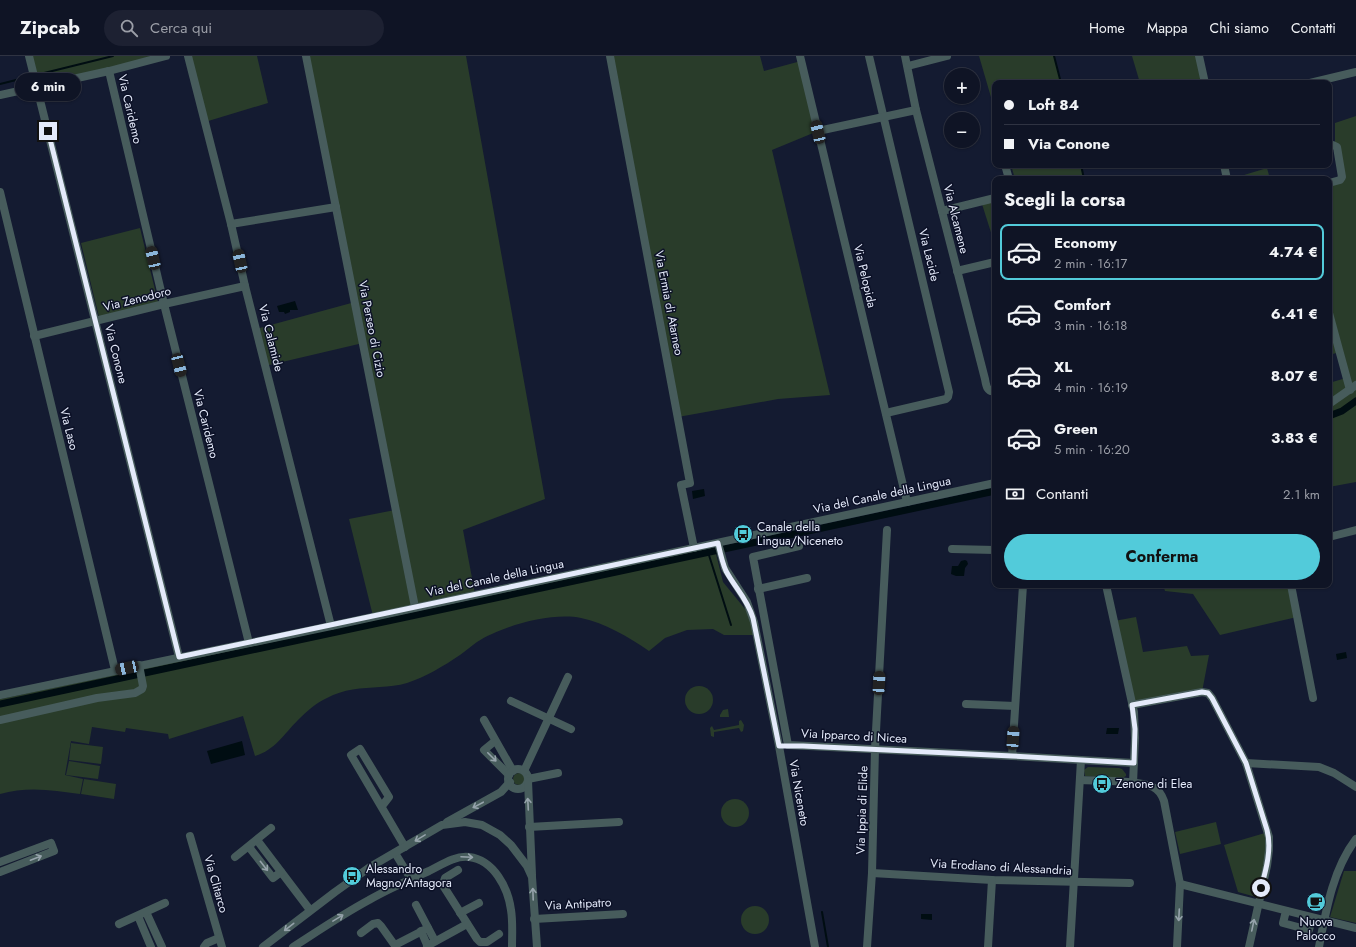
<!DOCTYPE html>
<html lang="it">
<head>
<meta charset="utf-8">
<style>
  :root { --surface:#0f1425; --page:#1d2132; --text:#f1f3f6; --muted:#9b9ea7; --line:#2f3342; --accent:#52cbda }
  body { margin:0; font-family:Jost,sans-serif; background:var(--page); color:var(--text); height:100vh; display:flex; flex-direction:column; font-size:15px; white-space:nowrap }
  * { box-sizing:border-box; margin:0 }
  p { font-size:13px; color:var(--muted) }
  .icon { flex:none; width:22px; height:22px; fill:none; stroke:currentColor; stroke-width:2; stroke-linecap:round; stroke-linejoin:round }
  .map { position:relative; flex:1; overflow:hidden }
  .details { position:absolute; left:992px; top:120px; width:340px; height:412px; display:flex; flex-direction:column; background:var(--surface); border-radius:8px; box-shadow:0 1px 3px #0004,0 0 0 1px var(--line) }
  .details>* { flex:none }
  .top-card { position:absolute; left:992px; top:24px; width:340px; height:88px; border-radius:8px; box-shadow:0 1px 3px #0004,0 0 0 1px var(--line); display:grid; align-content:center; height:88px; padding:0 12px; background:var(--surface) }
  .fabs { position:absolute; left:944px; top:12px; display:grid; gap:8px }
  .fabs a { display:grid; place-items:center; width:36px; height:36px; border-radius:50%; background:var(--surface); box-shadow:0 1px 3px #0004,0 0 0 1px var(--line); font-size:20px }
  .end { position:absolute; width:18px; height:18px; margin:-9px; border:5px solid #e4eafa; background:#111; box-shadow:0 0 0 2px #111 }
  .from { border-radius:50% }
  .bubble { position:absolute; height:28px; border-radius:14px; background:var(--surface); box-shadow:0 1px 3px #0004,0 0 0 1px var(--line); font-size:13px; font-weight:700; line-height:28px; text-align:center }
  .car { position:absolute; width:12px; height:24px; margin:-12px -6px; border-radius:5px; box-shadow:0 0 3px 1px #0007; background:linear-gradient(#222 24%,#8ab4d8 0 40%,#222 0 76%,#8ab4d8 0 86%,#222 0) }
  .top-card b { display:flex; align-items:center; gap:14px; height:38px; font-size:15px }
  .top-card b+b { border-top:1px solid var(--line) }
  .top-card i { width:10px; height:10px; background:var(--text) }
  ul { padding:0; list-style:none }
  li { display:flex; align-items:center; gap:12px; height:56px; margin:0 8px 6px; padding:0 4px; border:2px solid transparent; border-radius:8px }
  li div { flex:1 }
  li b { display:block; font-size:15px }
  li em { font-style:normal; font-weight:700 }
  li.active { border-color:var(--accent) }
  li>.icon { width:36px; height:36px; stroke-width:1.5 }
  h2 { padding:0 12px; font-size:18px; line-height:48px }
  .pay { display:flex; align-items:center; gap:10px; height:44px; padding:0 12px; font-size:15px }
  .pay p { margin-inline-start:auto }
  .primary-button { display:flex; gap:8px; margin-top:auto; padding:8px 12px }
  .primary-button a { flex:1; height:46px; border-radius:24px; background:var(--accent); color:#111; font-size:16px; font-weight:700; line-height:46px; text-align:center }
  header { display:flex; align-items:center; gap:24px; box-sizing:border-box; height:56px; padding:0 20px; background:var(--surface); border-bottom:1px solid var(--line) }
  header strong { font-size:19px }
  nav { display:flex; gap:22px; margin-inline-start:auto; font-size:14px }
  .search { width:280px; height:36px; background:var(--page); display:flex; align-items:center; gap:10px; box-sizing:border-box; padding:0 14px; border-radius:22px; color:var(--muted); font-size:15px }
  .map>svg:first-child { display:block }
  .green { fill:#293c2a }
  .water { fill:#000d12 }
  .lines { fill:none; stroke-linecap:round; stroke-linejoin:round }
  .stream { stroke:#000d12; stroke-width:2 }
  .canal { stroke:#000d12; stroke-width:7 }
  .minor { stroke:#475c5c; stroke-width:8 }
  .oneway { stroke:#96a3ab }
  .route { stroke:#e4eafa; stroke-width:5 }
  .labels { text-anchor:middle; stroke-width:3; stroke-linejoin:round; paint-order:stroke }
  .street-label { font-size:12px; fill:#e4eafa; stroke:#0c1127 }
  .poi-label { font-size:12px; fill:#e4eafa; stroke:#0c1127; text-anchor:start }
</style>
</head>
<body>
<header>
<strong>Zipcab</strong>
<div class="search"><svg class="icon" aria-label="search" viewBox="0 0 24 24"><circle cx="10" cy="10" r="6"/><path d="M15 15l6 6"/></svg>Cerca qui</div>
<nav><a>Home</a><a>Mappa</a><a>Chi siamo</a><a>Contatti</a></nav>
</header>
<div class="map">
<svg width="1356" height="891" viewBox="0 0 1356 891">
  <rect width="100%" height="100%" fill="#141b31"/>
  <g class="green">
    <polygon points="29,0 166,0 37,31"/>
    <polygon points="188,0 257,0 268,47 205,66"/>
    <polygon points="306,0 466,0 545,443 463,474 475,538 373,560 349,463 395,454 363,287 265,310 256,273 355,246"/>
    <polygon points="610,0 760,0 764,15 801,5 818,75 772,94 830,339 778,343 678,361"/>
    <polygon points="979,0 1054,0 1061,27 995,27 995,55"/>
    <polygon points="1132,0 1199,0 1205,27 1140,27"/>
    <polygon points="1356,60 1356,426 1329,431 1329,327 1346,322 1340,296 1329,299 1329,125 1342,120 1335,90 1335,67"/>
    <polygon points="1011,109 1081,109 1084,123 1015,123"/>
    <polygon points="1267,112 1270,123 1231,123"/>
    <polygon points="995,142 995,189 981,145"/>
    <polygon points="140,172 158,246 99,261 81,187"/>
    <path d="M 710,492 L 715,494 L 723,526 L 750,559 L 753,579 L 724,579 L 713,573 L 687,574 L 665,582 L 649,595 C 629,581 605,567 581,562 C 551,556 502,570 477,586 C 471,590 466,595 460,599 C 444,610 425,621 407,627 C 398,630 389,630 380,631 C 362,632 343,633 327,642 C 316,647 307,655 298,664 C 284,678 275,694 255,700 L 243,660 L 169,683 L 168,678 L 126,672 L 125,676 L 92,671 L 89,688 L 71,685 L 65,719 L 83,723 L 80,738 C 53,734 27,730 0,738 L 0,643 Z"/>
    <polygon points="1163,529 1291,529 1297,561 1220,579 1193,538 1165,535"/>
    <polygon points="1136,561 1143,596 1187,590 1191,600 1209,599 1202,636 1132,649 1114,565"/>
    <circle cx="699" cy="644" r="14"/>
    <polygon points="728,653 729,661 720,661 720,659 723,654"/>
    <polygon points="741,664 744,669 743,675 741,676 739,672 714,676 714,681 711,680 710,672 712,670 714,674 739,669 739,665"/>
    <polygon points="71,687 103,691 101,708 69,704"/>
    <polygon points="69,705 100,710 98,723 66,719"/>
    <polygon points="1088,711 1119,712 1122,713 1126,718 1126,720 1121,723 1085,720 1084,714"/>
    <circle cx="519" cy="723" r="6"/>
    <polygon points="84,723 116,728 114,743 81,738"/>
    <circle cx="735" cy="757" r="14"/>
    <polygon points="1216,766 1221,788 1180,798 1175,776"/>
    <path d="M 1265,777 C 1269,798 1262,820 1256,841 L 1238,836 L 1224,789 Z"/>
    <polygon points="1344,815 1356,815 1356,867 1330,861"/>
    <circle cx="755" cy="864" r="14"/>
  </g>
  <g class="water">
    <polygon points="295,245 298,254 290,254 290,256 285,258 284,256 279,256 277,250"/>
    <polygon points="704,433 705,440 693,443 692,435"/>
    <polygon points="965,504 967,505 968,508 965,512 964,520 956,520 951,518 952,510 958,510 961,505"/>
    <polygon points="1346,596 1347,602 1337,604 1336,598"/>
    <polygon points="1107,672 1119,672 1118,678 1106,678"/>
    <polygon points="242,685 245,699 211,708 207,695"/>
    <polygon points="921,858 932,858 932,864 921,863"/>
  </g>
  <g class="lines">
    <g class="stream">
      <polyline points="1054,0 1061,27"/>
      <polyline points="36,19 113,0"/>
      <polyline points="0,28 32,20"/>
      <polyline points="1081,109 1084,123"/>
      <polyline points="708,496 731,569"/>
      <polyline points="822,856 828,891"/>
    </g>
    <g class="canal">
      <polyline points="1329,360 1342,355 1356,345"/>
      <polyline points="0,648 995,435"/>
    </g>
    <g class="minor">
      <polyline points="29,0 179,601"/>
      <polyline points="188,0 231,168 245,230 331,570"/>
      <polyline points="306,0 415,551"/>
      <polyline points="610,0 690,427 681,429 694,492"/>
      <polyline points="800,0 907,446"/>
      <polyline points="869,0 949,336 948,341 946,343 886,357"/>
      <path d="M 905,0 L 916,54 L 985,323 C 986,329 987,337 995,335"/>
      <polyline points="1199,0 1205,27"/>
      <polyline points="908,10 947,0"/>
      <polyline points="109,15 164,248 249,587"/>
      <polyline points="1310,27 1356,16"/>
      <polyline points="0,39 109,15 166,0"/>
      <polyline points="818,75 916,54"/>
      <polyline points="1329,90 1333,89 1337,91 1342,121 1340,124 1329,127"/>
      <polyline points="1005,109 1009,123"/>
      <polyline points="1224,109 1227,123"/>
      <polyline points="0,136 115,614"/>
      <polyline points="942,155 995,142"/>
      <polyline points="231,168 336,151"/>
      <polyline points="957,215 995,206"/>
      <polyline points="1329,257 1350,334"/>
      <polyline points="34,280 164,248 245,230"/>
      <polyline points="1329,348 1356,329"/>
      <polyline points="1329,481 1356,474"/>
      <polyline points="718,487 725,512 747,546 754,566 779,690 815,891"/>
      <polyline points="799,490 753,501 788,689 1012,700 1134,707"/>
      <polyline points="952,493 995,494"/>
      <polyline points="1106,529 1134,656 1135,682 1133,727"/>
      <polyline points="1291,529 1313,642"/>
      <polyline points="758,533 807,522"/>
      <polyline points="0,639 331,570 995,427"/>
      <polyline points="511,645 571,673"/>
      <polyline points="966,648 1015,650"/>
      <polyline points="1132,649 1202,636 1208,637 1212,642 1246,707 1269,781 1269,794 1267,810 1249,891"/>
      <polyline points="0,664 97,642 135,637 142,633 143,630 139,609"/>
      <polyline points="484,664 513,715"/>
      <polyline points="495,685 484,694 509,719"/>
      <polyline points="1012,700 1023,529"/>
      <polyline points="1246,707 1319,711 1334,717 1356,731"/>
      <circle cx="518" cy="723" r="10"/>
      <polyline points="524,715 568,621"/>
      <polyline points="528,723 558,717"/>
      <path d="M 1080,724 C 1097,725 1140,724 1153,731 C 1159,734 1162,739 1164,745 L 1180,828 L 1177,891"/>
      <polyline points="528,725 532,819"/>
      <polyline points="382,750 389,741 360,693 351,699 405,791"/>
      <polyline points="447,766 501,736 510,726"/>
      <polyline points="529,771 619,766"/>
      <polyline points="190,780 222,891"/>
      <polyline points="257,784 310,854"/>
      <polyline points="249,791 273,822 281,816"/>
      <polyline points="395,797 411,823"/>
      <polyline points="235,801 271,772"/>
      <polyline points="0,806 51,787 54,795 0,816"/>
      <polyline points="458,814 445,822 443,828 444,831 477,883 480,886 487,886 499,878"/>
      <polyline points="872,817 992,824 1130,827"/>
      <polyline points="1180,828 1356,872"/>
      <polyline points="416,849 435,885"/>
      <polyline points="1286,855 1283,867 1309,874 1312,862"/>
      <polyline points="146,856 162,891"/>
      <polyline points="460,857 479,847"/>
      <polyline points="138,860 151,891"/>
      <polyline points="534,863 623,858"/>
      <polyline points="119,868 165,847"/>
      <polyline points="421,875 428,891"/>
      <polyline points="361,877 373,868 378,867 381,870 396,891"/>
      <polyline points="395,889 428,872"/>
      <polyline points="427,890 467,868"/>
      <polyline points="204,891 207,887 219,882"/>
      <polyline points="263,891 335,836 370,811 442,769 465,766 482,769 500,779 511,789 527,810 532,821 537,891"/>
      <path d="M 293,891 C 318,875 343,858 369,844 C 388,833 409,824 429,815 C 441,809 456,799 469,801 C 494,804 508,832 511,854 C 513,866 512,879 512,891"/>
      <polyline points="867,891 872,817 875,693 887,474"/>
      <polyline points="988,891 992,824"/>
      <polyline points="1070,891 1081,704"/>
      <path d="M 1319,891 C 1326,854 1333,813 1356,783"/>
    </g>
  </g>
  <defs><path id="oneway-shaft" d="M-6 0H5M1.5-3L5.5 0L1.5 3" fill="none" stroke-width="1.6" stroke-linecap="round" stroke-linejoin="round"/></defs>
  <g class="oneway">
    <use href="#oneway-shaft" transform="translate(492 701) rotate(45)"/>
    <use href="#oneway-shaft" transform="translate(528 748) rotate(-93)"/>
    <use href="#oneway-shaft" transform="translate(478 749) rotate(152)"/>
    <use href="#oneway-shaft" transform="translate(420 782) rotate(149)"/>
    <use href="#oneway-shaft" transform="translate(467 801) rotate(3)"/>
    <use href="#oneway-shaft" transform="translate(36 802) rotate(-21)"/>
    <use href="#oneway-shaft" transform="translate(264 810) rotate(52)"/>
    <use href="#oneway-shaft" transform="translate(533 838) rotate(-92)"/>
    <use href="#oneway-shaft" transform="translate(1179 859) rotate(93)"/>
    <use href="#oneway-shaft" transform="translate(338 862) rotate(-31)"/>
    <use href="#oneway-shaft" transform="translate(1253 869) rotate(-78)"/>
    <use href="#oneway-shaft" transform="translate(289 871) rotate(142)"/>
  </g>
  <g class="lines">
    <path class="route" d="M 48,75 L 179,601 L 718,487 C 720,496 722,506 726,515 C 735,532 747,542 753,562 L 779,690 L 803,690 L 1012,700 L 1134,707 L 1135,673 L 1132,649 L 1202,636 L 1208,637 L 1212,642 L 1246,707 L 1267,774 C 1272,793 1266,814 1261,832"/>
  </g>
  <defs>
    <g id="bus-disc" transform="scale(1)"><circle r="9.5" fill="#52cbda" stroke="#0c1127"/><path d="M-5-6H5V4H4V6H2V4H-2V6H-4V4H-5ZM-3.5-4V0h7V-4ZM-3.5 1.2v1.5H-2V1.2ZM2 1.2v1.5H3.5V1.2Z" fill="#111"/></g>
    <g id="cafe-disc" transform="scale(1)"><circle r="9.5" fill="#52cbda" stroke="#0c1127"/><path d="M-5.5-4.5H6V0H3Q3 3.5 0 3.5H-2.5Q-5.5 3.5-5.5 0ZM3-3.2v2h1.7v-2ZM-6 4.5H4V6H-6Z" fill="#111"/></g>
  </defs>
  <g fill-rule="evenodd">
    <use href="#bus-disc" x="743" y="478"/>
    <use href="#bus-disc" x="1102" y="728"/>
    <use href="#bus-disc" x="352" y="820"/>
    <use href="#cafe-disc" x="1316" y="846"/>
  </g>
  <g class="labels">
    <g class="street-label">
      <text transform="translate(130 53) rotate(77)" y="4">Via Caridemo</text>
      <text transform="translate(956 163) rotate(76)" y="4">Via Alcamene</text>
      <text transform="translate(929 199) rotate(76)" y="4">Via Lacide</text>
      <text transform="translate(865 220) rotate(77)" y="4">Via Pelopida</text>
      <text transform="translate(137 243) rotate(-14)" y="4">Via Zenodoro</text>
      <text transform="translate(669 247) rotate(79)" y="4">Via Ermia di Atarneo</text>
      <text transform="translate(372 273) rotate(79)" y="4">Via Perseo di Cizio</text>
      <text transform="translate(271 282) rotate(76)" y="4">Via Calamide</text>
      <text transform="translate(116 298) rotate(76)" y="4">Via Conone</text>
      <text transform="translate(206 368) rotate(76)" y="4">Via Caridemo</text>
      <text transform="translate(69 373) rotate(76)" y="4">Via Laso</text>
      <text transform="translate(882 439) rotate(-12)" y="4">Via del Canale della Lingua</text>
      <text transform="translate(495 522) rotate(-12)" y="4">Via del Canale della Lingua</text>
      <text transform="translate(854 680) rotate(3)" y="4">Via Ipparco di Nicea</text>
      <text transform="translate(799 737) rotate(80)" y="4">Via Niceneto</text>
      <text transform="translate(862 754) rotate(-88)" y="4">Via Ippia di Elide</text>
      <text transform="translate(1001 811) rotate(3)" y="4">Via Erodiano di Alessandria</text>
      <text transform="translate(216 828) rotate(74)" y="4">Via Clitarco</text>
      <text transform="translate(578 848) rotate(-3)" y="4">Via Antipatro</text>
    </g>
    <g class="poi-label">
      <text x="757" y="475">Canale della<tspan x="757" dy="14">Lingua/Niceneto</tspan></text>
      <text x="1116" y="732">Zenone di Elea</text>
      <text x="366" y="817">Alessandro<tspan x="366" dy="14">Magno/Antagora</tspan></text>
      <text x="1316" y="870" text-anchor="middle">Nuova<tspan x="1316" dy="14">Palocco</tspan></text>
    </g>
  </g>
</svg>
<div class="fabs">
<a>+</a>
<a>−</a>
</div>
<i class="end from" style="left:1261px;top:832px"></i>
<i class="end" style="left:48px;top:75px"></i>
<div class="bubble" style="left:15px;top:17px;width:66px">6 min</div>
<i class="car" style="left:818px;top:76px;rotate:347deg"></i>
<i class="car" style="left:153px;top:202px;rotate:347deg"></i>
<i class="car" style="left:240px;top:205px;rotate:348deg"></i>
<i class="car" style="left:179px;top:309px;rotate:166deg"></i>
<i class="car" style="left:127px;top:612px;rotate:258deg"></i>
<i class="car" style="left:879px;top:627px;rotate:3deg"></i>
<i class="car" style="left:1013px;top:682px;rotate:4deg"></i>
<div class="top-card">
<b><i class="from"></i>Loft 84</b>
<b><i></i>Via Conone</b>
</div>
<section class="details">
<h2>Scegli la corsa</h2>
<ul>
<li class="active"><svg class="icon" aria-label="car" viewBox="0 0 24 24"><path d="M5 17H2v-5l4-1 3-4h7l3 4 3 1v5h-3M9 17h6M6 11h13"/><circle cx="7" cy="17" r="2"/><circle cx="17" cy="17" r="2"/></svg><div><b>Economy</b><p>2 min · 16:17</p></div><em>4.74 €</em></li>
<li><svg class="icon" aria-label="car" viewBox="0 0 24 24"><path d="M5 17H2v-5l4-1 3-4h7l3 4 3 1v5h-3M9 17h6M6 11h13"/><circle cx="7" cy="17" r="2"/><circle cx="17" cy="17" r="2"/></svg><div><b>Comfort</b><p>3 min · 16:18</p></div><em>6.41 €</em></li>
<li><svg class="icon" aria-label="car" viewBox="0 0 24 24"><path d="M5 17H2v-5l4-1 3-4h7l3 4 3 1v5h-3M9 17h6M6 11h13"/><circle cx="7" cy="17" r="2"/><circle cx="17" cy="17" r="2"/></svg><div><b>XL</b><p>4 min · 16:19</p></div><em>8.07 €</em></li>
<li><svg class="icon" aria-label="car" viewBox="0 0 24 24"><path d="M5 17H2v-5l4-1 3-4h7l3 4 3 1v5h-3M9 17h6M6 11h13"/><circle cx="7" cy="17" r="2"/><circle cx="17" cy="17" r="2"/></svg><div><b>Green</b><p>5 min · 16:20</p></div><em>3.83 €</em></li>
</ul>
<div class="pay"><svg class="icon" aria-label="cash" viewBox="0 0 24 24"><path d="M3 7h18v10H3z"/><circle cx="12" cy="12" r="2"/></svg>Contanti<p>2.1 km</p></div>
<div class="primary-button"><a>Conferma</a></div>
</section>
</div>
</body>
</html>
